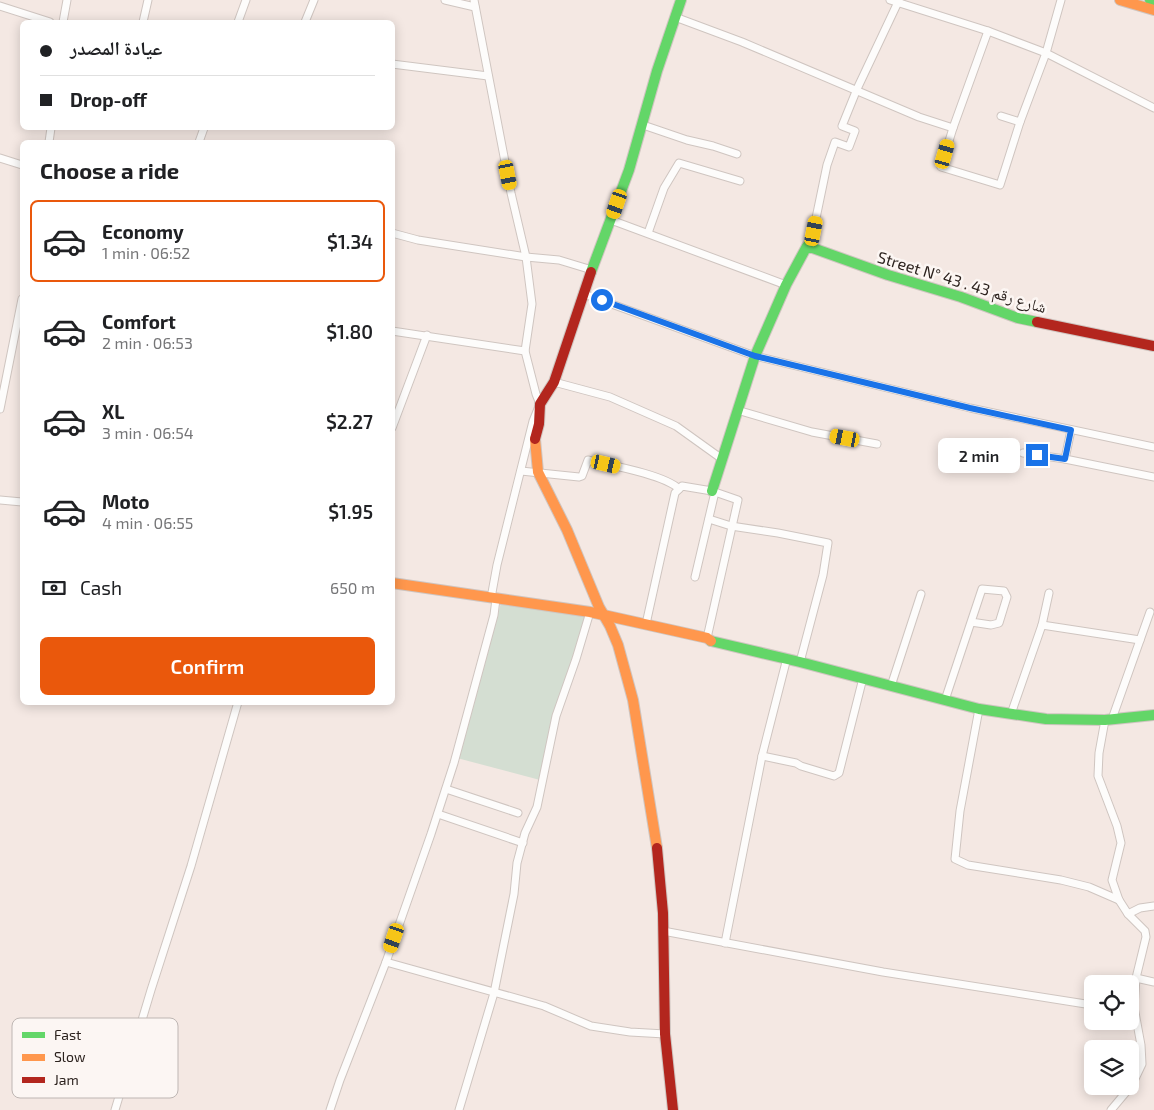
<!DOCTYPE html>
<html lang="en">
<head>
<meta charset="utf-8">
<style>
  :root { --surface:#fff; --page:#f2f2f2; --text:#202124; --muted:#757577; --line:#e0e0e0; --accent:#ea580c }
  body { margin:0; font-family:"Exo 2","Noto Naskh Arabic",sans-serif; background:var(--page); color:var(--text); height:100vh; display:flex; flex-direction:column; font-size:19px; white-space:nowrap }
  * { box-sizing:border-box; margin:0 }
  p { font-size:16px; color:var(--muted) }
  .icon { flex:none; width:28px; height:28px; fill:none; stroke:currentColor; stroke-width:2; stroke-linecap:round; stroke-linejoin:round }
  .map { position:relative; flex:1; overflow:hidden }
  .details { position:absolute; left:20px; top:140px; width:375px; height:565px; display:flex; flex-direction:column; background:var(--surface); border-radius:8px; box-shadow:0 2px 12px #0003 }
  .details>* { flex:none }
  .top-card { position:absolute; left:20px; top:20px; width:375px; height:110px; border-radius:8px; box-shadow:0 2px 12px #0003; display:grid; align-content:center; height:110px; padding:0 20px; background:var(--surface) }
  .tools { position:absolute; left:1084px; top:975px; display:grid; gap:10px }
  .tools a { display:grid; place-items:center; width:55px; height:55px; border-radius:8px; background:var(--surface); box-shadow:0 2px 12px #0003; font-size:25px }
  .end { position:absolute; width:22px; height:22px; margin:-11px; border:6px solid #1a73e8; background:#fff; box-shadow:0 0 0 2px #fff }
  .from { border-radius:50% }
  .bubble { position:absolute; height:35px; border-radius:8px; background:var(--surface); box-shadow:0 2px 12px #0003; font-size:16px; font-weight:600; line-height:35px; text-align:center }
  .car { position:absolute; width:15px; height:30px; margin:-15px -8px; border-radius:6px; box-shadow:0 0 4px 1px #0007; background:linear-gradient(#f5c518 24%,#345 0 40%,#f5c518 0 76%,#345 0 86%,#f5c518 0) }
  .top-card b { display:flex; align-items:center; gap:18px; height:48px; font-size:19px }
  .top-card b+b { border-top:1px solid var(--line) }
  .top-card i { width:12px; height:12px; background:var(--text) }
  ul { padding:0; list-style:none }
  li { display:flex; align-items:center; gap:15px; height:82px; margin:0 10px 8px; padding:0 10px; border:2px solid transparent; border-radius:8px }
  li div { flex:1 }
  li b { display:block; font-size:19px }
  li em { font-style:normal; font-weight:600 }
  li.on { border-color:var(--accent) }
  li>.icon { width:45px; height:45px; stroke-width:1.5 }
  h2 { padding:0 20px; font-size:22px; line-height:60px }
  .pay { display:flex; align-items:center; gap:12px; height:55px; padding:0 20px; font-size:19px }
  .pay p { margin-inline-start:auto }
  .primary-button { display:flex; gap:10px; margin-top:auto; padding:10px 20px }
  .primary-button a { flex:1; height:58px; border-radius:8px; background:var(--accent); color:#fff; font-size:20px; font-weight:600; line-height:58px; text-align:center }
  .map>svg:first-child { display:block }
  .green { fill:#d4ded2 }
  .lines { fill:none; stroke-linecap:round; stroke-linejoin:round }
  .street-casing { stroke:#cfc5c0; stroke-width:9 }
  .fast-casing { stroke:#cfc5c0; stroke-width:12 }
  .slow-casing { stroke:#cfc5c0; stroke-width:12 }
  .jam-casing { stroke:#cfc5c0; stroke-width:12 }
  .street { stroke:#fdfcfb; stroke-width:7 }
  .fast { stroke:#63d668; stroke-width:10 }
  .slow { stroke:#ff974d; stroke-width:10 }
  .jam { stroke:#b3261e; stroke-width:10 }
  .route { stroke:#1a73e8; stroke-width:6 }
  .labels { text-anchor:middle; stroke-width:5; stroke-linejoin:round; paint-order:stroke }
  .street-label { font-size:16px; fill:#2c221e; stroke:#fcf6f3 }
  .key { fill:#fcf6f3; stroke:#beb6b3; stroke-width:1 }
  .key-label { font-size:14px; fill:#2c221e }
</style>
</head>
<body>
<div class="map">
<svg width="1154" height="1110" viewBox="0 0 1154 1110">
  <rect width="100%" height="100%" fill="#f4e8e3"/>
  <polygon class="green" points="501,603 588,615 540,780 457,758"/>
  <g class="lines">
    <g class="street-casing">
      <g id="street">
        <polyline points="445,0 475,7"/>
        <polyline points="474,0 511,193 526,257 532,304 525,351 536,394 540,404 533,421 497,565 491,598"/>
        <polyline points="890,0 988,31 1046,53 1154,108"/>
        <polyline points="0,6 50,22"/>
        <polyline points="675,17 742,42 919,117 953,128"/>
        <polyline points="63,22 67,0"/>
        <polyline points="143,22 148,0"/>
        <polyline points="238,22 246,0"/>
        <polyline points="305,22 314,0"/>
        <polyline points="988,31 953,128 941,167 1000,185 1020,122 1046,53 1061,0"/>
        <polyline points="392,64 488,76"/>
        <polyline points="1001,116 1020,122"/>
        <polyline points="643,125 687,140 713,146 737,154"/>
        <polyline points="49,142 51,128"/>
        <polyline points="199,142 204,128"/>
        <polyline points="0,158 22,165"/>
        <polyline points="611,220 786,285"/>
        <polyline points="392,233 418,240 526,257 559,260 592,270"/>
        <polyline points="648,233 664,188 679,163 740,181"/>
        <polyline points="810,247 827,165 835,142 849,147 855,131 842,126 857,89 899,0"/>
        <polyline points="584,294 755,356 970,408 1154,447"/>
        <polyline points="392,331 525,351"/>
        <polyline points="554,382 610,397 676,426 722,459"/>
        <polyline points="0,409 22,299"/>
        <polyline points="737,410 812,432 877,444"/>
        <polyline points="392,428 427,335"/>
        <polyline points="1023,453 1065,459 1154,477"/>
        <polyline points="1065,459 1071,430"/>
        <path d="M 521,471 L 579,477 L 582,476 L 588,460 C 610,465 665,475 679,489"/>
        <polyline points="0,500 22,502"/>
        <polyline points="709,519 731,526 778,533 828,543 823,575 800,662"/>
        <polyline points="695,577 715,492"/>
        <polyline points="646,624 675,493 682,486 712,491 738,500 707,638"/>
        <polyline points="1042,625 1140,640"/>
        <polyline points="891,686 921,594"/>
        <polyline points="945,700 982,589 1004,591 1007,597 999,623 991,625 971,622"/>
        <polyline points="979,709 960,811 955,859 968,865 1061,880 1089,887 1119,900"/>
        <polyline points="1011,714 1042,625 1049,593"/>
        <polyline points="1112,719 1150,612"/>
        <polyline points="1105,720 1099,753 1098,776 1117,826 1121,843 1112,880 1119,900 1128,914 1145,931 1146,937 1136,978 1134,1007 1141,1045 1142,1064 1132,1085 1111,1110"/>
        <polyline points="762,756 796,763 801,766 834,776 839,773 863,678"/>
        <polyline points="446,789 518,813"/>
        <polyline points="438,814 523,843"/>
        <polyline points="1128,914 1140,908 1154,906"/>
        <polyline points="663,931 883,972 1092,1005"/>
        <polyline points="725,943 762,756 787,658"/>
        <polyline points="386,962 544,1006 591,1026 630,1032 665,1034"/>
        <polyline points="1136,978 1154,982"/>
        <polyline points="115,1110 151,990 191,866 238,702"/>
        <polyline points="330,1110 340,1080 386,962 431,834 454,763 494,615 496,599"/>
        <polyline points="459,1110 494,993 514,894 517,863 525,833 537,807 556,716 576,659 590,612"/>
      </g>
    </g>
    <g class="fast-casing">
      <g id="fast">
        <polyline points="1150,0 1154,1"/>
        <polyline points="591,272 629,170 657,71 681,0"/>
        <polyline points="712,491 755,356 786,285 807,246 888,275 961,297 1018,318 1037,322"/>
        <polyline points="711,641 800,662 979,709 1046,719 1105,720 1154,715"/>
      </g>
    </g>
    <g class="slow-casing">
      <g id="slow">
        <polyline points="1120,0 1154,10"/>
        <polyline points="535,439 538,472 567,530 599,607 610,626 618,645 633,700 657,848"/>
        <polyline points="392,583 590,612 707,638 711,641"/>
      </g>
    </g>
    <g class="jam-casing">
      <g id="jam">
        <polyline points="1037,322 1154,346"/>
        <polyline points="535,439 539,424 540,404 554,382 591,272"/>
        <polyline points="657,848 663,913 665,1034 673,1110"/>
      </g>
    </g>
    <use href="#street" class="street"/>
    <use href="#fast" class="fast"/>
    <use href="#slow" class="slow"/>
    <use href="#jam" class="jam"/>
  </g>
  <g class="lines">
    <polyline class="route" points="602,300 755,356 970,408 1071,430 1065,459 1037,455"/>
  </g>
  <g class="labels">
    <g class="street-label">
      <text transform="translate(962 282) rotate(17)" y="6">Street N° 43 . شارع رقم 43</text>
    </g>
  </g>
  <rect x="12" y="1018" width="166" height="80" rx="8" class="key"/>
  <rect x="22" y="1032" width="23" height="6" fill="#63d668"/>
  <rect x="22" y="1054" width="23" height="7" fill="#ff974d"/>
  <rect x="22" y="1077" width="23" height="6" fill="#b3261e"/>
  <g class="key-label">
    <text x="54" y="1040">Fast</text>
    <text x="54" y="1062">Slow</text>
    <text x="54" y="1085">Jam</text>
  </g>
</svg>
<div class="tools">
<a><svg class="icon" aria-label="locate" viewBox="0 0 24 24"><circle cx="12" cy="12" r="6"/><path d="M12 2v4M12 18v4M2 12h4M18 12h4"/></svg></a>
<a><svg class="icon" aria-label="layers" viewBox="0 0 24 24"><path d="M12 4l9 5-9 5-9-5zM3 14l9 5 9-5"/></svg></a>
</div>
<i class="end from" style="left:602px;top:300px"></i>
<i class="end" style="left:1037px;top:455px"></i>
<div class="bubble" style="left:938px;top:438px;width:82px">2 min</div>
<i class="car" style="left:945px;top:154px;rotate:16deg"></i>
<i class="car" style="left:508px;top:175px;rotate:169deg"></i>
<i class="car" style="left:617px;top:204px;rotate:199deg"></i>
<i class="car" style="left:814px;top:231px;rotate:11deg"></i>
<i class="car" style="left:845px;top:438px;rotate:281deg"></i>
<i class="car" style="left:606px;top:464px;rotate:103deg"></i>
<i class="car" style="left:394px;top:938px;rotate:199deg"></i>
<div class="top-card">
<b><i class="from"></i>عيادة المصدر</b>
<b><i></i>Drop-off</b>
</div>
<section class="details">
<h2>Choose a ride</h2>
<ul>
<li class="on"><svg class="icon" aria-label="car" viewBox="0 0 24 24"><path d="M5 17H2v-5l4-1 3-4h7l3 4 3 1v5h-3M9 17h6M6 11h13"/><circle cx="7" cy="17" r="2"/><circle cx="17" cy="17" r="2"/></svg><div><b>Economy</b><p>1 min · 06:52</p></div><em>$1.34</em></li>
<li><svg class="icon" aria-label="car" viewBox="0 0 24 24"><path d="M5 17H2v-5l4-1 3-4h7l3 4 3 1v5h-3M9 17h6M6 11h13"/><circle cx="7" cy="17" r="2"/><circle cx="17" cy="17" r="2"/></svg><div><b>Comfort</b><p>2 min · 06:53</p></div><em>$1.80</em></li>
<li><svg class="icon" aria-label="car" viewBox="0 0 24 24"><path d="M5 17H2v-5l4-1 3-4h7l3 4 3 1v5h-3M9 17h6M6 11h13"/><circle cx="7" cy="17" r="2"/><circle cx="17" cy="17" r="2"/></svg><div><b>XL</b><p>3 min · 06:54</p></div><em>$2.27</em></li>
<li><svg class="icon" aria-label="car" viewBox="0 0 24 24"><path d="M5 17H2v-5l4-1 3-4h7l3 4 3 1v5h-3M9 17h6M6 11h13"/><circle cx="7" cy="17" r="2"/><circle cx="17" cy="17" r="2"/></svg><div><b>Moto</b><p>4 min · 06:55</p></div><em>$1.95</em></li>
</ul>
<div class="pay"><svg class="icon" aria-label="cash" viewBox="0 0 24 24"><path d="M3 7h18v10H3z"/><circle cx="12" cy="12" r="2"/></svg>Cash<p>650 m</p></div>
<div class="primary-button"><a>Confirm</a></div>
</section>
</div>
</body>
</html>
